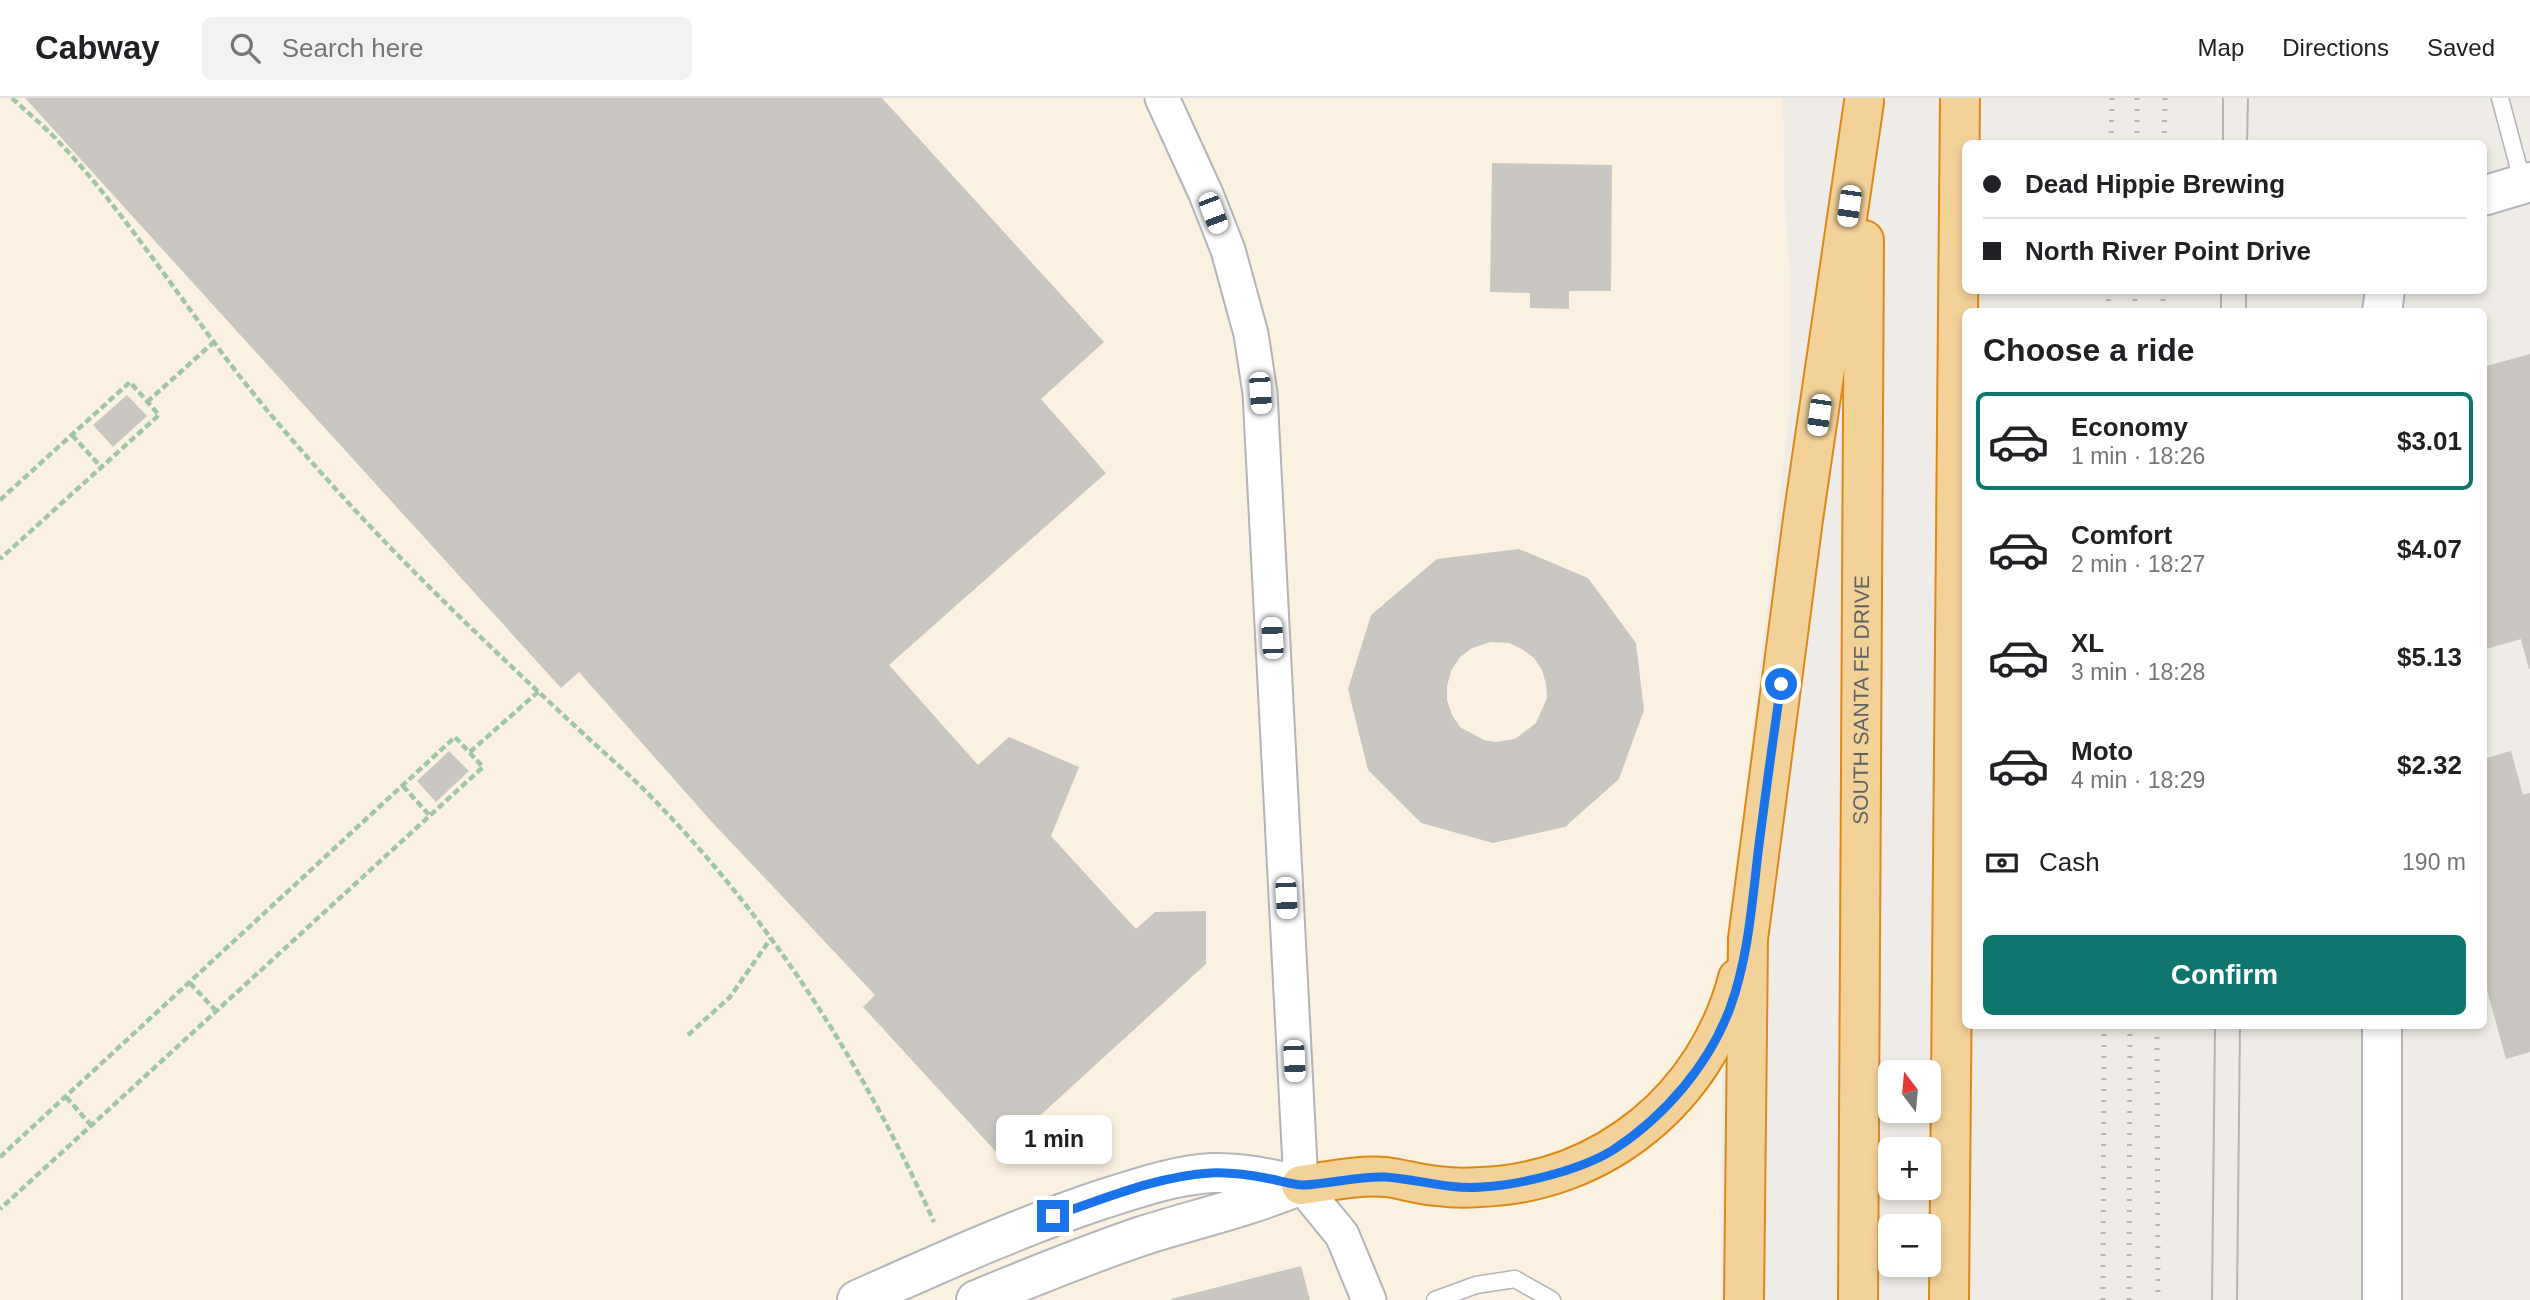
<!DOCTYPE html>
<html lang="en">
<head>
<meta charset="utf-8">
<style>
  :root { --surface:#fff; --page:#f2f2f2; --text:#202124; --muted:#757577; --line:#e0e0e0; --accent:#0f766e }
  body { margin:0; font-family:Arial,sans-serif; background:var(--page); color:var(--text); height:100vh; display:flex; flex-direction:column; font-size:26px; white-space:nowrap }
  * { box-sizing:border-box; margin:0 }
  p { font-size:23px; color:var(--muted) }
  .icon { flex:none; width:38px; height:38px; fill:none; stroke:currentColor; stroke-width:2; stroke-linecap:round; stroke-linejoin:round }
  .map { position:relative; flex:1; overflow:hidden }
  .sheet { position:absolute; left:1962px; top:210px; width:525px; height:721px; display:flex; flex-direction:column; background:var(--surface); border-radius:10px; box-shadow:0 4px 10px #0003 }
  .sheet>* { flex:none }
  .hud { position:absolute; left:1962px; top:42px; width:525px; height:154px; border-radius:10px; box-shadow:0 4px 10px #0003; display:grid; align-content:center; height:154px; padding:0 21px; background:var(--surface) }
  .needle { width:46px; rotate:344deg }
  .controls { position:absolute; left:1878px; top:962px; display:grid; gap:14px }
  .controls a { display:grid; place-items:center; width:63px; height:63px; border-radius:10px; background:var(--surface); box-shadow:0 4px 10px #0003; font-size:35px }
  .end { position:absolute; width:32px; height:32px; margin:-16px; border:9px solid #1a73e8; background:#fff; box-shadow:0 0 0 4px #fff }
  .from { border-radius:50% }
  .bubble { position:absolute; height:49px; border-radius:10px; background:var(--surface); box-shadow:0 4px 10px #0003; font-size:23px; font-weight:600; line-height:49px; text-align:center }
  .car { position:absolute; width:21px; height:42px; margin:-21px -10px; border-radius:9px; box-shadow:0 0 5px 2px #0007; background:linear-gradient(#fff 24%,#345 0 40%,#fff 0 76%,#345 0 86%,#fff 0) }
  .hud b { display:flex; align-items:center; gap:24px; height:66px; font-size:26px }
  .hud b+b { border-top:2px solid var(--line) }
  .hud i { width:18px; height:18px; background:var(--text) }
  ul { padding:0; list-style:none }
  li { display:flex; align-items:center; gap:21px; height:98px; margin:0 14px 10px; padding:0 7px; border:4px solid transparent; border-radius:10px }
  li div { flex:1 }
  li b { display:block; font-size:26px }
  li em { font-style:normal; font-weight:600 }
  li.active { border-color:var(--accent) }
  li>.icon { width:63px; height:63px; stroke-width:1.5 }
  h2 { padding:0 21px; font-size:32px; line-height:84px }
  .pay { display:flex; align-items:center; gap:18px; height:77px; padding:0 21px; font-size:26px }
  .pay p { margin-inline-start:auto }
  .cta { display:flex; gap:14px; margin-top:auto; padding:14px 21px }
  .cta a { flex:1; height:80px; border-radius:10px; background:var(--accent); color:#fff; font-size:28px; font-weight:600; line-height:80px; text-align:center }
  header { display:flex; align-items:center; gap:42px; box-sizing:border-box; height:98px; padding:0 35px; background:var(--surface); border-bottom:2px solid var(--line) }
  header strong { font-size:33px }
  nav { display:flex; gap:38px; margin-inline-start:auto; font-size:24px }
  .search { width:490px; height:63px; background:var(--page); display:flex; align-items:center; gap:18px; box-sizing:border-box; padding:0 24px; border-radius:10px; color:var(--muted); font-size:26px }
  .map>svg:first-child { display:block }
  .commercial { fill:#fbf1e0 }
  .building { fill:#cac7c3; fill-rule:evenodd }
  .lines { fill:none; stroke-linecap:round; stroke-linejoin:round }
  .lane-casing { stroke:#b2b4b7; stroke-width:19 }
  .street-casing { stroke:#b2b4b7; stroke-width:37 }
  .secondary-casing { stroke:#b3b6ba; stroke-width:42 }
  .highway-casing { stroke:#de8917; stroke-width:42 }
  .path { stroke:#a1c6a7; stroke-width:4.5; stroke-dasharray:7 3.5; stroke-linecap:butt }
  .lane { stroke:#fff; stroke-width:16 }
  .street { stroke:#fff; stroke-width:33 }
  .secondary { stroke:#fff; stroke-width:38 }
  .highway { stroke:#f3d29a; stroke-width:38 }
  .tram { stroke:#b4b5b5; stroke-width:2 }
  .rail { stroke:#b4b5b5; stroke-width:5; stroke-dasharray:2 9; stroke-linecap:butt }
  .route { stroke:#1a73e8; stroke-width:9 }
  .labels { text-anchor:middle; stroke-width:5; stroke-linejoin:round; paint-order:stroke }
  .street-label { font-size:21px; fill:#5e6265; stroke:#fff }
</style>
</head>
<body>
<header>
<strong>Cabway</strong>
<div class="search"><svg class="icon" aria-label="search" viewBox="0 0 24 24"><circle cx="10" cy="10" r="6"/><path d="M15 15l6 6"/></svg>Search here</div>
<nav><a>Map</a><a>Directions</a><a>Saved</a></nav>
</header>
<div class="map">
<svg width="2530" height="1202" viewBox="0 0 2530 1202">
  <rect width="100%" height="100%" fill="#efece7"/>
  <polygon class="commercial" points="0,0 1783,0 1784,97 1791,186 1791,301 1731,822 1722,988 1721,1202 0,1202"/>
  <g class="building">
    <polygon points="25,0 882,0 1104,244 1041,301 1106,375 889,567 978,667 1009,639 1079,669 1051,738 1136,831 1155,814 1206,813 1206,866 998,1056 863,909 875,897 711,723 579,574 561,590"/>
    <polygon points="1492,65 1612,67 1611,193 1569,193 1569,211 1530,210 1530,195 1490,194"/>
    <polygon points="2530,256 2530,571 2529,571 2521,541 2483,552 2483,269"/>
    <polygon points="127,297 147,318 113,349 93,327"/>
    <path d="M 1519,451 L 1588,480 L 1636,545 L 1644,612 L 1619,681 L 1565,729 L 1493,745 L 1421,725 L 1368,672 L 1348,591 L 1371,517 L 1437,461 ZM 1491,544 L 1509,545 L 1522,551 L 1534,560 L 1542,572 L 1546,586 L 1547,600 L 1536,625 L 1515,641 L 1495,644 L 1484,642 L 1460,629 L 1452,617 L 1447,602 L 1447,588 L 1451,573 L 1460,559 L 1472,550 Z"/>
    <polygon points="449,653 469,673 436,704 417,683"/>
    <polygon points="2511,653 2523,697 2530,695 2530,954 2506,961 2483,878 2483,661"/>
    <polygon points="1301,1168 1310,1202 1171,1202 1171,1201"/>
  </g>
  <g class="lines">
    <g class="lane-casing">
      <g id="lane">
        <polyline points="2500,0 2523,86"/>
        <polyline points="1435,1202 1476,1187 1515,1181 1552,1202"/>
      </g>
    </g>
    <g class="street-casing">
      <polyline id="street" points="1162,0 1206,96 1228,152 1251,236 1260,295 1301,1087 1342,1137 1369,1202"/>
    </g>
    <g class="secondary-casing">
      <g id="secondary">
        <polyline points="2483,98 2530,84"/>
        <polyline points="2382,214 2385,192"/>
        <path d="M 857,1202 C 938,1166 1019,1129 1103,1101 C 1138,1090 1175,1077 1212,1075 C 1242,1074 1271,1081 1301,1087"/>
        <path d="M 976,1202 C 1030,1180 1085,1157 1142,1138 C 1195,1121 1249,1109 1301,1087"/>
        <polyline points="2382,1202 2382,928"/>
      </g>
    </g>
    <g class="highway-casing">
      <g id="highway">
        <path d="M 1301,1087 C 1329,1083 1357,1077 1386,1079 C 1403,1081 1420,1087 1438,1088 C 1452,1090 1467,1090 1480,1089 C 1604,1085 1707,999 1738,880"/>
        <polyline points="1744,1202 1748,841 1803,421 1864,4"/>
        <path id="s1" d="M 1858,1202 L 1864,142"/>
        <polyline points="1949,1202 1960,0"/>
      </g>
    </g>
    <g class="path">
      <path d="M 12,0 C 28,15 45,29 60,45 C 119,108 170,186 222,255 C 254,298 289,339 325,379 C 403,467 489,548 575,628 C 604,655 634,680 661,709 C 777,830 865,971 934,1124"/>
      <polyline points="147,304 214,244"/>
      <polyline points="72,337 101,369"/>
      <polyline points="0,402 130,284 159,317 0,461"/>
      <polyline points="470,654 539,593"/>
      <polyline points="403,688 430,718"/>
      <polyline points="190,885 216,913"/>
      <polyline points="688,937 730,899 771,840"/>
      <polyline points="66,999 91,1027"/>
      <polyline points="0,1059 455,639 483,669 0,1111"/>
    </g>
    <use href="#lane" class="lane"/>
    <use href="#street" class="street"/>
    <use href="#secondary" class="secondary"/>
    <use href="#highway" class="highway"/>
    <g class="tram">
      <polyline points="2223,46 2223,0"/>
      <polyline points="2247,46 2248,0"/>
      <polyline points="2221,214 2221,192"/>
      <polyline points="2246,214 2246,192"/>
      <polyline points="2212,1202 2215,928"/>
      <polyline points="2237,1202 2240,928"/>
    </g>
    <g class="rail">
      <polyline points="2111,46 2112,0"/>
      <polyline points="2137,46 2137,0"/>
      <polyline points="2164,46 2165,0"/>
      <polyline points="2108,214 2109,192"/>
      <polyline points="2135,214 2135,192"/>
      <polyline points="2163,214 2163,192"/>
      <polyline points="2157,928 2158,1202"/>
      <polyline points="2103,1202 2104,928"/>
      <polyline points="2129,1202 2130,928"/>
    </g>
  </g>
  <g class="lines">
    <path class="route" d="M 1053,1118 C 1104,1101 1157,1078 1211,1075 C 1231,1074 1251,1077 1271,1081 C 1281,1083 1293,1087 1303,1087 C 1331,1086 1357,1078 1385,1079 C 1418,1081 1449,1092 1482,1089 C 1520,1087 1581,1072 1613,1052 C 1664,1019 1709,967 1730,910 C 1748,861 1752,806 1758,755 C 1765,698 1773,642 1781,586"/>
  </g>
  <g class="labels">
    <g class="street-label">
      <text dy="7" stroke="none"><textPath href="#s1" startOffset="600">SOUTH SANTA FE DRIVE</textPath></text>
    </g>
  </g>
</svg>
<div class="controls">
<a><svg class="needle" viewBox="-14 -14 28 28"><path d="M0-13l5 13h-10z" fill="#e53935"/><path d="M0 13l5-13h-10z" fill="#757577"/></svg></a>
<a>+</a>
<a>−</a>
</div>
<i class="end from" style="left:1781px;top:586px"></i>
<i class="end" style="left:1053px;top:1118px"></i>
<div class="bubble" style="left:996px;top:1017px;width:116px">1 min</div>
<i class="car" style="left:1849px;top:108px;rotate:188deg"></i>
<i class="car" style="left:1213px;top:115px;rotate:159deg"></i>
<i class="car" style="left:1260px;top:295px;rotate:176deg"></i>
<i class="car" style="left:1819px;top:317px;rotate:188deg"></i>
<i class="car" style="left:1272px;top:540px;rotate:357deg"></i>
<i class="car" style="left:1286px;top:800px;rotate:177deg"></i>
<i class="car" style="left:1294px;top:963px;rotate:177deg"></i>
<div class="hud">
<b><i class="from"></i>Dead Hippie Brewing</b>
<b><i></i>North River Point Drive</b>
</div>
<section class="sheet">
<h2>Choose a ride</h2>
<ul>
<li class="active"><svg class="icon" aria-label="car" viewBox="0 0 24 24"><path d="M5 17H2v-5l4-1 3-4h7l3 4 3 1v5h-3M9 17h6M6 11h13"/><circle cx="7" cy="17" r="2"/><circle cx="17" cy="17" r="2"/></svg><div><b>Economy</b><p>1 min · 18:26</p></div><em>$3.01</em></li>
<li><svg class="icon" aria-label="car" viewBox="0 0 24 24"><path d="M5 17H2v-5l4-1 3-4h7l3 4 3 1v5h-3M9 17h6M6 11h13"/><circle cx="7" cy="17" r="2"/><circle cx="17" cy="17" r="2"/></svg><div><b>Comfort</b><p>2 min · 18:27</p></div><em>$4.07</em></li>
<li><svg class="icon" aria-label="car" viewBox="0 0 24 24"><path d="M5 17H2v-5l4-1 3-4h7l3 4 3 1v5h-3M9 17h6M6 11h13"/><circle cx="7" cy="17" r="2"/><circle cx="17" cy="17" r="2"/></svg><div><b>XL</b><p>3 min · 18:28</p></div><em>$5.13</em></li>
<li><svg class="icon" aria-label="car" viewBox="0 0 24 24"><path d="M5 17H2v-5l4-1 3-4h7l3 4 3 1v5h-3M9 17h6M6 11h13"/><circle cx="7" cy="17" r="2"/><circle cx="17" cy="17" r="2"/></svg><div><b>Moto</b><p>4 min · 18:29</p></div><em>$2.32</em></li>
</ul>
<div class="pay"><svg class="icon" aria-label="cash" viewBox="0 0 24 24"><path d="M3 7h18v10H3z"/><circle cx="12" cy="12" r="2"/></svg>Cash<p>190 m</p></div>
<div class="cta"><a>Confirm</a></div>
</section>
</div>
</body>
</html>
